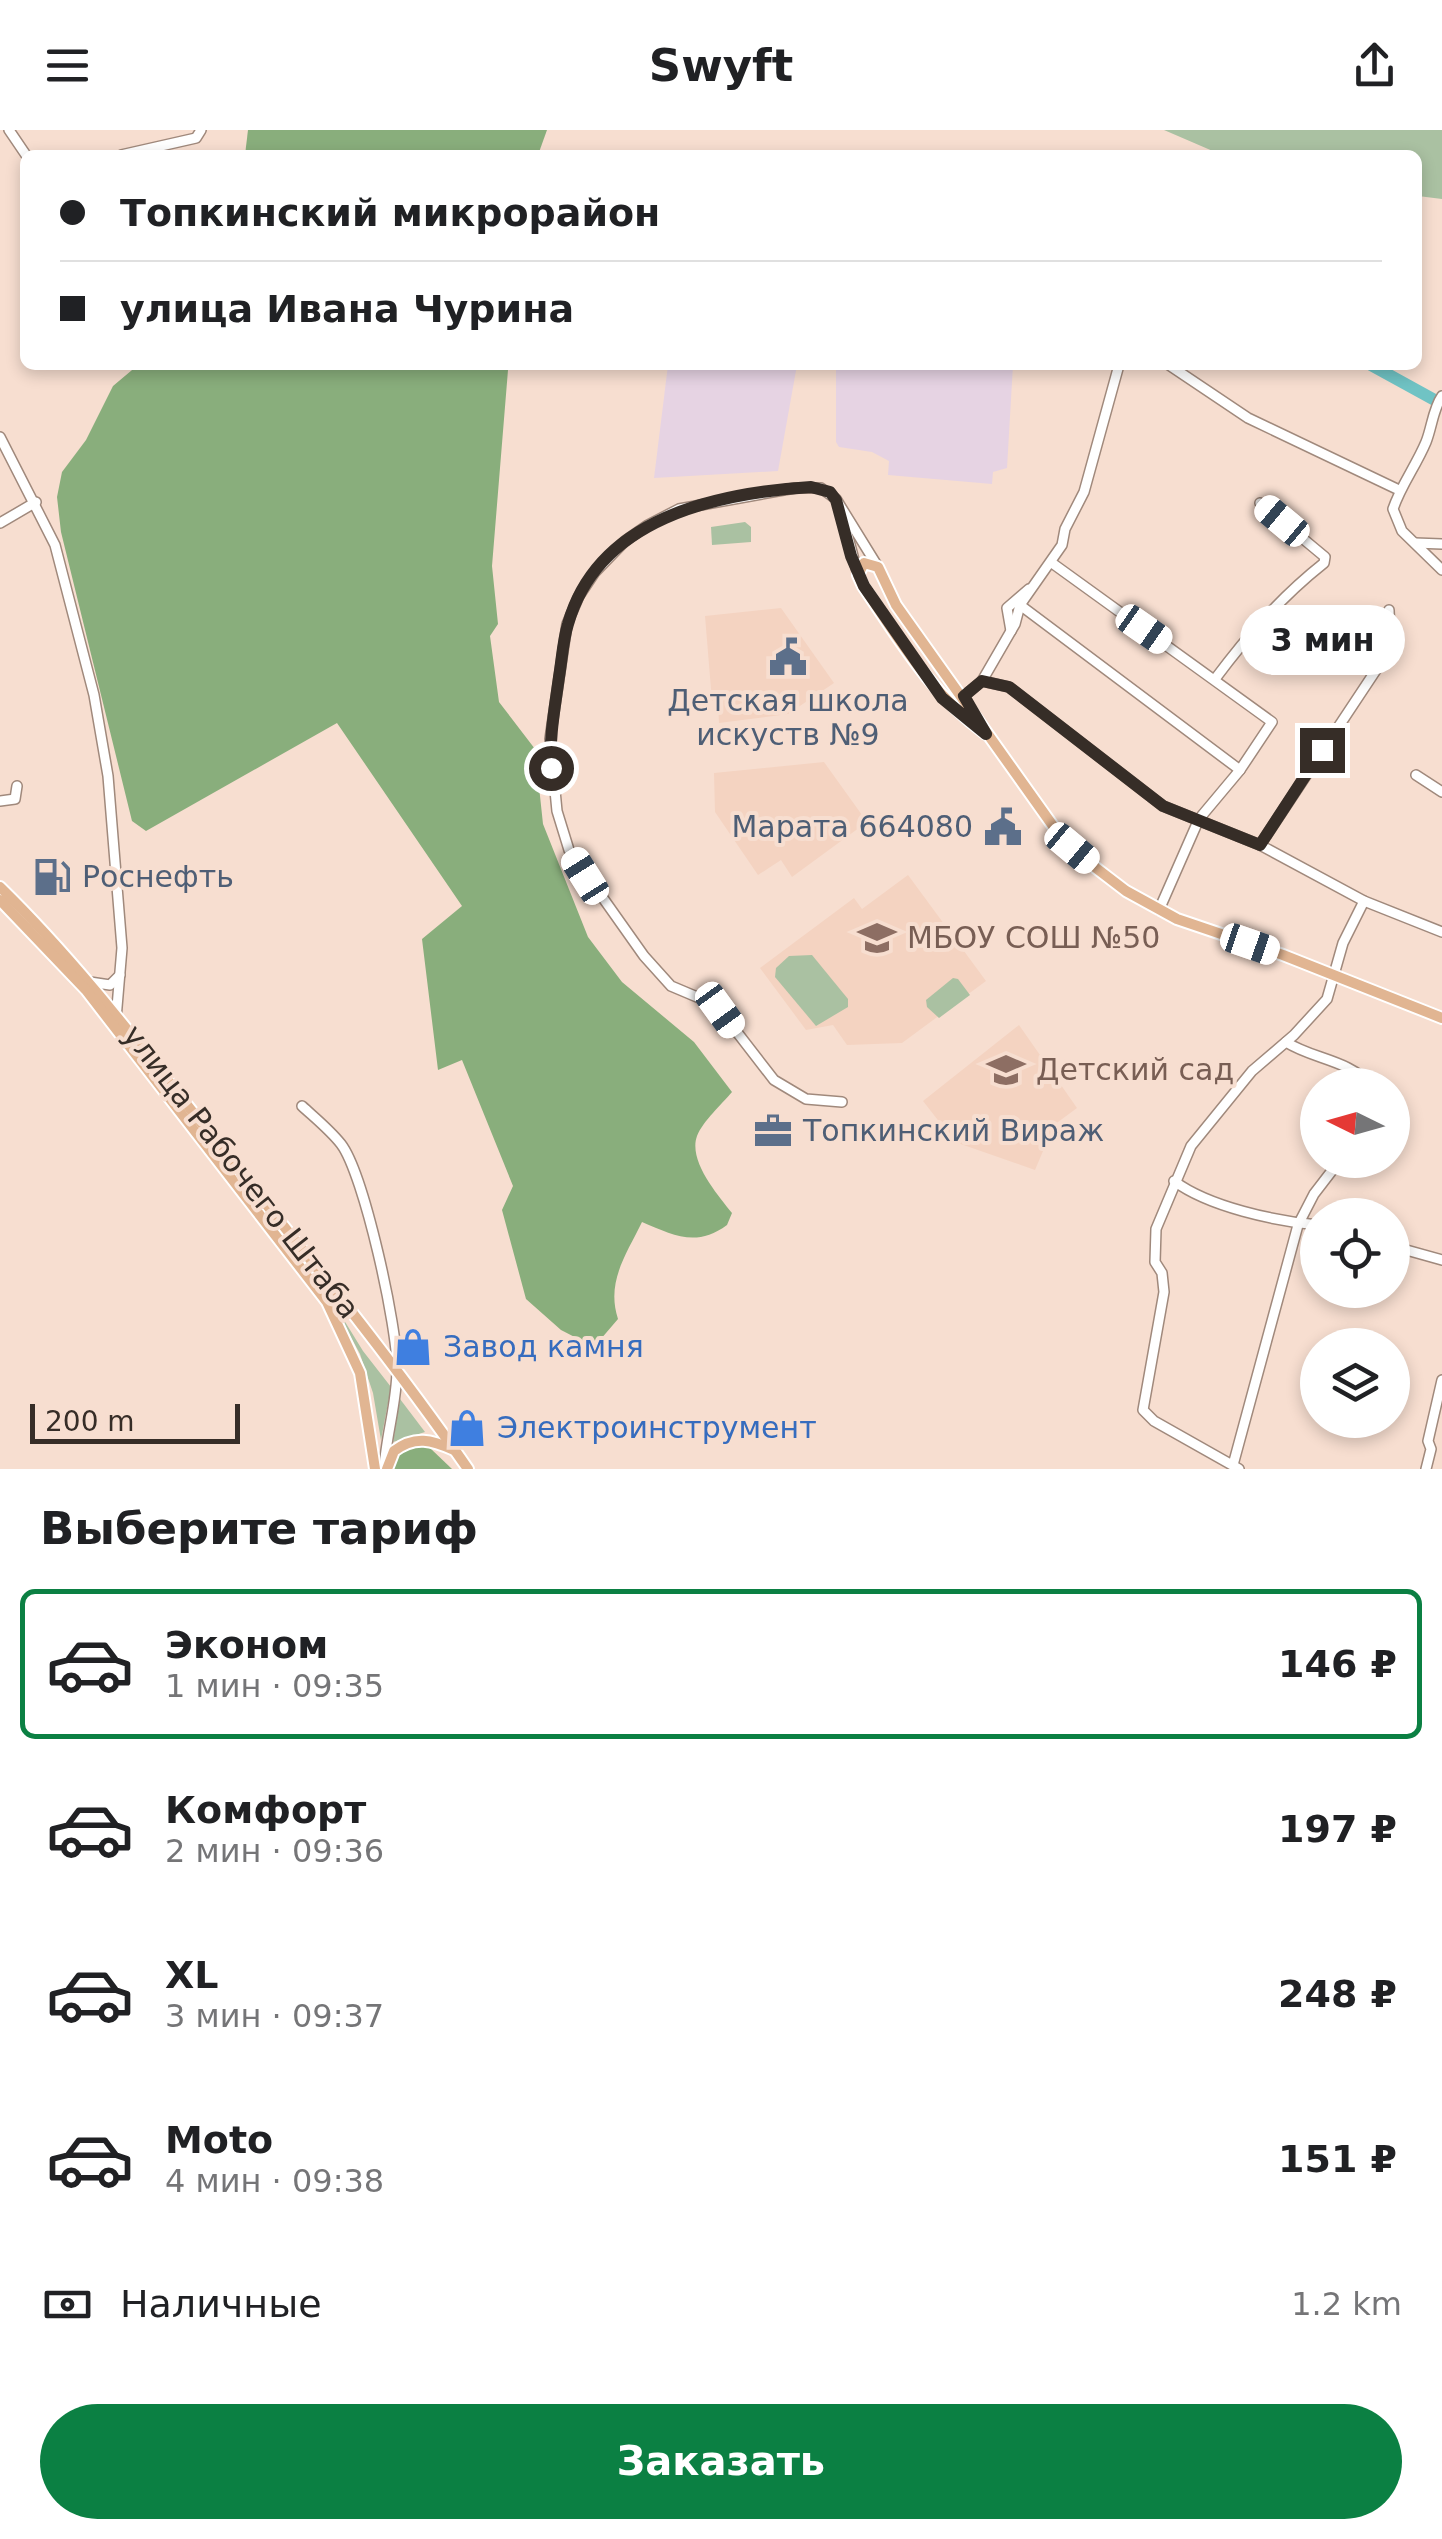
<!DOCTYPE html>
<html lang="ru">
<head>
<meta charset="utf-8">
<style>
  :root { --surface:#fff; --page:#f2f2f2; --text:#202124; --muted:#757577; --line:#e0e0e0; --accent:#0b8043 }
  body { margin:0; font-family:"DejaVu Sans",sans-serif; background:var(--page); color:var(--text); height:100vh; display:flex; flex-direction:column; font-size:38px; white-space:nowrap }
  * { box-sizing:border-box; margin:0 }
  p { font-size:32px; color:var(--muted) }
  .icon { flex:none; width:55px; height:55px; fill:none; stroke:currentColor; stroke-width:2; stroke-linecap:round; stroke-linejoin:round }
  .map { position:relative; height:1339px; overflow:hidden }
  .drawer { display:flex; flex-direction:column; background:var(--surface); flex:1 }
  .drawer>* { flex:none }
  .top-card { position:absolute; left:20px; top:20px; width:1402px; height:220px; border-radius:15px; box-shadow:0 5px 15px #0003; display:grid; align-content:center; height:220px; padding:0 40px; background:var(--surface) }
  .needle { width:65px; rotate:275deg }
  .tools { position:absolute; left:1300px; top:938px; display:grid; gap:20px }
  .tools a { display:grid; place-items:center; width:110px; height:110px; border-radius:50%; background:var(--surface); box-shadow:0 5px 15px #0003; font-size:50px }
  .scale { position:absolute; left:30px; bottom:25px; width:210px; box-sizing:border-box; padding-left:10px; border:5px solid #362d27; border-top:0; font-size:28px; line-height:35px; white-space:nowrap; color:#362d27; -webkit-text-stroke:8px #f7ded0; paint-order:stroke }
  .end { position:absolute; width:45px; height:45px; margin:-22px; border:12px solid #362d27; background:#fff; box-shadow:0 0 0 5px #fff }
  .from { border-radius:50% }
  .bubble { position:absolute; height:70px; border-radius:35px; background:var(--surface); box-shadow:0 5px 15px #0003; font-size:32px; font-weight:700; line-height:70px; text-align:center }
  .car { position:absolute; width:30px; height:60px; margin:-30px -15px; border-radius:12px; box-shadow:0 0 8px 2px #0007; background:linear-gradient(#fff 24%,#345 0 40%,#fff 0 76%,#345 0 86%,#fff 0) }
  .top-card b { display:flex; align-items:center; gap:35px; height:95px; font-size:38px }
  .top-card b+b { border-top:2px solid var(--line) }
  .top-card i { width:25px; height:25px; background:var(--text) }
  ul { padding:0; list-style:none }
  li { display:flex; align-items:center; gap:30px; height:150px; margin:0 20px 15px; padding:0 20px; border:5px solid transparent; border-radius:15px }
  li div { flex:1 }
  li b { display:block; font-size:38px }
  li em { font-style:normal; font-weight:700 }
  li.current { border-color:var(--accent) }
  li>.icon { width:90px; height:90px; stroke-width:1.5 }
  h2 { padding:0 40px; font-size:45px; line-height:120px }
  .pay { display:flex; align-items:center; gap:25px; height:110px; padding:0 40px; font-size:38px }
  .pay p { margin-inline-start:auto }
  .button { display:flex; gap:20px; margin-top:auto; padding:20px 40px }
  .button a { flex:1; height:115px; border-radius:60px; background:var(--accent); color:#fff; font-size:40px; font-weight:700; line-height:115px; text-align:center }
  header { display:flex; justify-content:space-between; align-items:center; height:130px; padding:0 40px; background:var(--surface); font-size:45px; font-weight:700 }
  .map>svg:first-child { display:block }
  .built { fill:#f4d3c1 }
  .industrial { fill:#e6d3e3 }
  .green { fill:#aac1a2 }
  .forest { fill:#89ae7c }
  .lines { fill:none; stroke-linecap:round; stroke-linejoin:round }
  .river { stroke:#70c3c4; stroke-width:12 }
  .minor-casing { stroke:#a0897c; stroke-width:12 }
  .major-casing { stroke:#fff; stroke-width:14 }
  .minor { stroke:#fff; stroke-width:9 }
  .major { stroke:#e1b592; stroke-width:10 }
  .route { stroke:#362d27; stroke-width:12 }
  .labels { text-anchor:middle; stroke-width:8; stroke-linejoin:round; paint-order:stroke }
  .service-label { font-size:30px; fill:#4e5e75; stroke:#f7ded0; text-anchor:start }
  .education-label { font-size:30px; fill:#785e54; stroke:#f7ded0; text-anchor:start }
  .street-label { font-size:30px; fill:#362d27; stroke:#f7ded0 }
  .shop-label { font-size:30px; fill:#366cbe; stroke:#f7ded0; text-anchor:start }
</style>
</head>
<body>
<header><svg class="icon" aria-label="menu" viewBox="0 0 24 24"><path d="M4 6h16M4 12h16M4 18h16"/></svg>Swyft<svg class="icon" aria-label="share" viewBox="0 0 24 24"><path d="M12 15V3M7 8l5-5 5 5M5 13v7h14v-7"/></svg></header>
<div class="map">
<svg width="1442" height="1339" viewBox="0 0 1442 1339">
  <rect width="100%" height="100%" fill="#f7ded0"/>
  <g class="built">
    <polygon points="781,478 834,553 788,584 719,593 718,571 712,571 705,486"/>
    <polygon points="824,632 867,692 792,747 781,730 758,745 715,682 714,643"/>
    <polygon points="908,745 986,851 902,913 847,915 833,895 806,900 760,838 854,768 862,779"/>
    <polygon points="1019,895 1077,978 1054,995 1035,1040 955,1012 923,971"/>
  </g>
  <g class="industrial">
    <polygon points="668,235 797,235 778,341 654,348"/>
    <polygon points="836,235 1013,235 1007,338 993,342 992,354 888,345 889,331 872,322 839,317 836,312"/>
  </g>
  <g class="green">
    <polygon points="1164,0 1442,0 1442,69 1418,66 1418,25 1222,25"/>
    <polygon points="745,392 751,397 751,412 712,415 711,397"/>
    <polygon points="812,825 848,869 848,877 816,896 775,847 776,838 789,826"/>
    <polygon points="953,848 958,849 970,865 939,888 927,877 926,870"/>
    <polygon points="128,905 315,1143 363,1221 391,1257 381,1310 373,1263 360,1224 331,1170"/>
    <polygon points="400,1269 425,1302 393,1312"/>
  </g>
  <g class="forest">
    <polygon points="248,0 547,0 538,25 245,25"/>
    <path d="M 138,235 L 500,235 L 508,240 L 492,436 L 498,494 L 490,506 L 499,572 L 535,619 L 543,694 L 588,807 L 622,852 L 694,912 L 732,962 C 722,974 703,991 697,1006 C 688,1031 718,1065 732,1083 L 727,1095 C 696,1118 673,1105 642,1092 C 626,1125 606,1152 618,1189 L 594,1217 L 561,1200 L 526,1169 L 502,1080 L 513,1056 L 462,930 L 438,940 L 422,809 L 462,776 L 337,593 L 146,701 L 132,691 L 61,402 L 57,367 L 62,342 L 86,310 L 113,256 Z"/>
    <polygon points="413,1315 430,1318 452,1339 387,1339 397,1322"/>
  </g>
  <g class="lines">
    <polyline class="river" points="1371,235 1442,274"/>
    <g class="minor-casing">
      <g id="minor">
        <polyline points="9,0 26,25"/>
        <polyline points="121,25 196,8 201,0"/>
        <polyline points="1169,235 1248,288 1399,360"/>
        <path d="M 1442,266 C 1433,279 1432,297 1426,312 C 1416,336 1401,355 1393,379 L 1402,401 L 1442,440"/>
        <polyline points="0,307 55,415 94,565 108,646 122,818 116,889"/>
        <polyline points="843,388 858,445"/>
        <polyline points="0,393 36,372"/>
        <polyline points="1415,413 1442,414"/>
        <polyline points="1052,433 1272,592 1240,640 1199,689 1159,780"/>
        <polyline points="1020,475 1240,640"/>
        <polyline points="1011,501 1007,478 1029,459"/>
        <path d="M 1215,549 C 1248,505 1281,467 1324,433 L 1325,427 L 1260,373"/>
        <polyline points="982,551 1015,494 1020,475 1062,415 1065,399 1084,362 1119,235"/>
        <polyline points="964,566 982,551 1009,557 1163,676 1260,715 1364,771 1442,802"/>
        <polyline points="1416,645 1442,662"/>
        <polyline points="0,671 15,669 17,656"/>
        <path d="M 1260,715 L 1390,519 C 1395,506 1389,494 1389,480"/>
        <polyline points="90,852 110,855 120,845"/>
        <path d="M 1286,912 C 1312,929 1350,930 1370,955"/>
        <polyline points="842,972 806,969 774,950 716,875 671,856 644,826 569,720 557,681 550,609 567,494 579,466 595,442 625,411 648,395 679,379 795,358 821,358 836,369 878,437"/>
        <path d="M 302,976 C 315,988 330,1000 341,1014 C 364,1044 398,1199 397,1239 C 397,1272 386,1306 384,1339"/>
        <path d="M 1174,1051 C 1209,1077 1275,1091 1318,1095"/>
        <polyline points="1392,1116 1442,1130"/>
        <polyline points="1233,1335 1298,1095 1314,1064 1334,1038 1344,1038 1349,1030"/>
        <polyline points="1239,1339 1154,1291 1143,1280 1164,1162 1162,1143 1155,1132 1156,1099 1191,1016 1252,941 1294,905 1327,869 1343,813 1364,771"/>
        <polyline points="1426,1339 1431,1319 1428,1311 1442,1250"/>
      </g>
    </g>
    <g class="major-casing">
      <g id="major">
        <path d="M 986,604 C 930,563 901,512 863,456 L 858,445 L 864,433 L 878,437 L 896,475 L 1058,703 L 1096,738 L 1126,761 L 1177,789 L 1283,825 L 1442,888"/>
        <path d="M 0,757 C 83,838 150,929 222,1019 C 306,1124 391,1228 468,1339"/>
        <polyline points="0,770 86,860 327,1172 360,1243 375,1339"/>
        <path d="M 387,1339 L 394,1321 C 415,1305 432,1310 454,1320"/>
      </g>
    </g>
    <use href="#minor" class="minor"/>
    <use href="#major" class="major"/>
  </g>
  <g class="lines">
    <path class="route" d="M 551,638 C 549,607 555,577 559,547 C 562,529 563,510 568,494 C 598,388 716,363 811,357 L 830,362 L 836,370 L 851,426 L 864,456 L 942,568 L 986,604 L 964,566 L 982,551 L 1009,557 L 1163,676 L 1260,715 L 1322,620"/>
  </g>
  <defs>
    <g id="civic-bare" transform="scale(3)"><path d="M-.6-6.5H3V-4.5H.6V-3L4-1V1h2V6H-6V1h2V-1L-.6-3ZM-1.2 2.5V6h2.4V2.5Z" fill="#5c6f8a" stroke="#f7ded0" stroke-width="2.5" paint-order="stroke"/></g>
    <g id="fuel-bare" transform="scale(3)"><path d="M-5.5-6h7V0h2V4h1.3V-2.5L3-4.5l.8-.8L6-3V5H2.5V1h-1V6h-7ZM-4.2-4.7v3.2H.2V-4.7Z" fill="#5c6f8a" stroke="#f7ded0" stroke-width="2.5" paint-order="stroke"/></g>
    <g id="school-bare" transform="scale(3)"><path d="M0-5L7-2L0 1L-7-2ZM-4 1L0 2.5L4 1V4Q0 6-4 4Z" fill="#8d6e63" stroke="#f7ded0" stroke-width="2.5" paint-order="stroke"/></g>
    <g id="office-bare" transform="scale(3)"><path d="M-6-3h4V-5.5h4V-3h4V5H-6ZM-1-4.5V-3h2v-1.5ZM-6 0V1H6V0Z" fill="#5c6f8a" stroke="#f7ded0" stroke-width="2.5" paint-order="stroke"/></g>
    <g id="shop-bare" transform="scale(3)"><path d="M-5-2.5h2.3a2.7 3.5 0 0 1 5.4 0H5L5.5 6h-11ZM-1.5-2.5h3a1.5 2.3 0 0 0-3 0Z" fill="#3f7fe0" stroke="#f7ded0" stroke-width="2.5" paint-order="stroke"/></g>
  </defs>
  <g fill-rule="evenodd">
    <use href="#civic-bare" x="788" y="527"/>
    <use href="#civic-bare" x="1003" y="697"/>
    <use href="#fuel-bare" x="52" y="747"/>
    <use href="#school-bare" x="877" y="808"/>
    <use href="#school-bare" x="1006" y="940"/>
    <use href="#office-bare" x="773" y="1001"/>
    <use href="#shop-bare" x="413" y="1217"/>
    <use href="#shop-bare" x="467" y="1298"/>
  </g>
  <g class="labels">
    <g class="service-label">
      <text x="788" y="581" text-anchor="middle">Детская школа<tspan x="788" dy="34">искуств №9</tspan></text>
      <text x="973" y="707" text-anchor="end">Марата 664080</text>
      <text x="82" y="757">Роснефть</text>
      <text x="803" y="1011">Топкинский Вираж</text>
    </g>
    <g class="education-label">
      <text x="907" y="818">МБОУ СОШ №50</text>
      <text x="1036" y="950">Детский сад</text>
    </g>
    <g class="street-label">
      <text transform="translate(241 1042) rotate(52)" y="10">улица Рабочего Штаба</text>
    </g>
    <g class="shop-label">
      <text x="443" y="1227">Завод камня</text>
      <text x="497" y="1308">Электроинструмент</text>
    </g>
  </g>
</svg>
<div class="tools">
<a><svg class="needle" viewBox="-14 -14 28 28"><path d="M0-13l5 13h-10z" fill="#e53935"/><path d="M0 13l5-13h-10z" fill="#757577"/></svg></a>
<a><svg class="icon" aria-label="locate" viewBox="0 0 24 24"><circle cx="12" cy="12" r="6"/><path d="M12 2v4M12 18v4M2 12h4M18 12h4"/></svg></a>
<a><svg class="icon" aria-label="layers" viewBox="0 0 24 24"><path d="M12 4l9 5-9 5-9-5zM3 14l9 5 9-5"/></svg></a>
</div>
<div class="scale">200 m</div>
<i class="end from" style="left:551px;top:638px"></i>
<i class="end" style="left:1322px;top:620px"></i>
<div class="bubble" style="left:1240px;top:475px;width:165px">3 мин</div>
<i class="car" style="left:1282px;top:391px;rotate:310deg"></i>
<i class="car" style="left:1144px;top:499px;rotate:125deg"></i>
<i class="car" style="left:1072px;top:718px;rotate:130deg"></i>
<i class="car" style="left:585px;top:746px;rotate:328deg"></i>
<i class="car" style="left:1250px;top:814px;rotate:109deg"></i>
<i class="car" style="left:720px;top:880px;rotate:144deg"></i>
<div class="top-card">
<b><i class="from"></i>Топкинский микрорайон</b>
<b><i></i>улица Ивана Чурина</b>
</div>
</div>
<section class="drawer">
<h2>Выберите тариф</h2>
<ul>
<li class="current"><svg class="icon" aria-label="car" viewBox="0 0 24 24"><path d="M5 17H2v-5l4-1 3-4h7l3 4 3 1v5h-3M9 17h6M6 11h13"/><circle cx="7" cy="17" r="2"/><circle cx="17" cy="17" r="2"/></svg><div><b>Эконом</b><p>1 мин · 09:35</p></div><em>146 ₽</em></li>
<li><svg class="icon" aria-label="car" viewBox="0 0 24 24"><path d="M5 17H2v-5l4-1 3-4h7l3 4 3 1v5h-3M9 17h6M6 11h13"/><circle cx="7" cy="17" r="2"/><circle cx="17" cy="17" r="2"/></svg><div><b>Комфорт</b><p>2 мин · 09:36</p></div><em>197 ₽</em></li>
<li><svg class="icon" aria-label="car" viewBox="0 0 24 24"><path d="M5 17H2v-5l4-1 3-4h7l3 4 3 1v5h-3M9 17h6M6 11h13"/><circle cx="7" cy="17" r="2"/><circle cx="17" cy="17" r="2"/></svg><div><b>XL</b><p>3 мин · 09:37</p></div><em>248 ₽</em></li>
<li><svg class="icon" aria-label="car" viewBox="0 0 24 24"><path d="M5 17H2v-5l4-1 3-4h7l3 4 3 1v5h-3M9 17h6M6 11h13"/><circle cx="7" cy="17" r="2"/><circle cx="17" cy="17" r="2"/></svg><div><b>Moto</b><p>4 мин · 09:38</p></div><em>151 ₽</em></li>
</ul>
<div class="pay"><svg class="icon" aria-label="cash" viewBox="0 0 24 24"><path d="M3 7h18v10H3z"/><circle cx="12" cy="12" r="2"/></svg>Наличные<p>1.2 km</p></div>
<div class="button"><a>Заказать</a></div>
</section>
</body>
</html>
